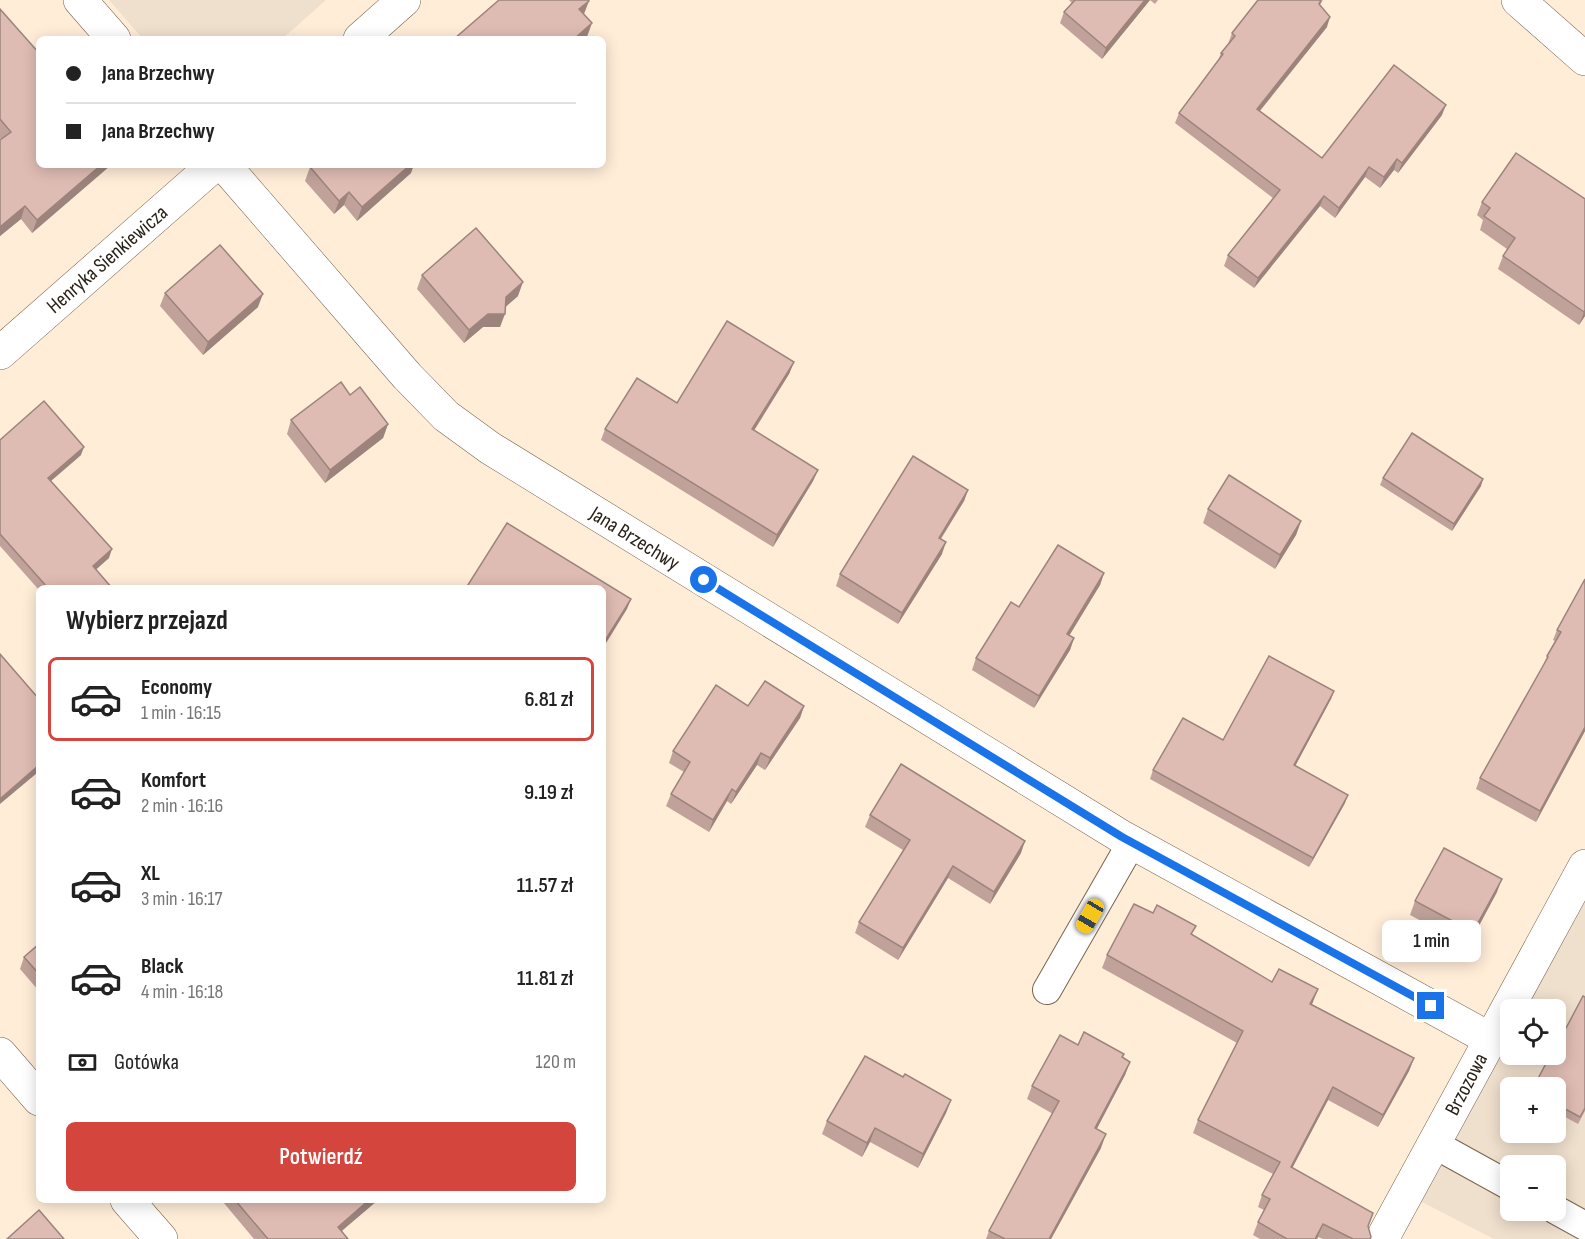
<!DOCTYPE html>
<html lang="pl">
<head>
<meta charset="utf-8">
<style>
  :root { --surface:#fff; --page:#f2f2f2; --text:#222; --muted:#767676; --line:#e0e0e0; --accent:#d4463d }
  body { margin:0; font-family:"Sofia Sans Condensed",sans-serif; background:var(--page); color:var(--text); height:100vh; display:flex; flex-direction:column; font-size:22px; white-space:nowrap }
  * { box-sizing:border-box; margin:0 }
  p { font-size:20px; color:var(--muted) }
  .icon { flex:none; width:33px; height:33px; fill:none; stroke:currentColor; stroke-width:2; stroke-linecap:round; stroke-linejoin:round }
  .map { position:relative; flex:1; overflow:hidden }
  .details { position:absolute; left:36px; top:585px; width:570px; height:618px; display:flex; flex-direction:column; background:var(--surface); border-radius:9px; box-shadow:0 3px 15px #0003 }
  .details>* { flex:none }
  .hud { position:absolute; left:36px; top:36px; width:570px; height:132px; border-radius:9px; box-shadow:0 3px 15px #0003; display:grid; align-content:center; height:132px; padding:0 30px; background:var(--surface) }
  .buttons { position:absolute; left:1500px; top:999px; display:grid; gap:12px }
  .buttons a { display:grid; place-items:center; width:66px; height:66px; border-radius:9px; background:var(--surface); box-shadow:0 3px 15px #0003; font-size:30px }
  .end { position:absolute; width:27px; height:27px; margin:-14px; border:8px solid #1a73e8; background:#fff; box-shadow:0 0 0 3px #fff }
  .from { border-radius:50% }
  .bubble { position:absolute; height:42px; border-radius:9px; background:var(--surface); box-shadow:0 3px 15px #0003; font-size:20px; font-weight:600; line-height:42px; text-align:center }
  .car { position:absolute; width:18px; height:36px; margin:-18px -9px; border-radius:8px; box-shadow:0 0 4px 2px #0007; background:linear-gradient(#f5c518 24%,#345 0 40%,#f5c518 0 76%,#345 0 86%,#f5c518 0) }
  .hud b { display:flex; align-items:center; gap:21px; height:57px; font-size:22px }
  .hud b+b { border-top:2px solid var(--line) }
  .hud i { width:15px; height:15px; background:var(--text) }
  ul { padding:0; list-style:none }
  li { display:flex; align-items:center; gap:18px; height:84px; margin:0 12px 9px; padding:0 18px; border:3px solid transparent; border-radius:9px }
  li div { flex:1 }
  li b { display:block; font-size:22px }
  li em { font-style:normal; font-weight:600 }
  li.selected { border-color:var(--accent) }
  li>.icon { width:54px; height:54px; stroke-width:1.5 }
  h2 { padding:0 30px; font-size:27px; line-height:72px }
  .pay { display:flex; align-items:center; gap:15px; height:66px; padding:0 30px; font-size:22px }
  .pay p { margin-inline-start:auto }
  .cta { display:flex; gap:12px; margin-top:auto; padding:12px 30px }
  .cta a { flex:1; height:69px; border-radius:9px; background:var(--accent); color:#fff; font-size:24px; font-weight:600; line-height:69px; text-align:center }
  .map>svg:first-child { display:block }
  .education { fill:#efdfcd; fill-rule:evenodd }
  .lines { fill:none; stroke-linecap:round; stroke-linejoin:round }
  .service-casing { stroke:#79654e; stroke-width:30 }
  .minor-casing { stroke:#79654e; stroke-width:34 }
  .service { stroke:#fff; stroke-width:28 }
  .minor { stroke:#fff; stroke-width:33 }
  .wall { fill:#c0a29a }
  .shaded-wall { fill:#9c847d }
  .building { fill:#dfbcb3; stroke:#9c847d; stroke-width:1.5 }
  .route { stroke:#1a73e8; stroke-width:8 }
  .labels { text-anchor:middle; stroke-width:4.5; stroke-linejoin:round; paint-order:stroke }
  .street-label { font-size:21px; fill:#292117; stroke:#fff }
</style>
</head>
<body>
<div class="map">
<svg width="1585" height="1239" viewBox="0 0 1585 1239">
  <rect width="100%" height="100%" fill="#ffedd8"/>
  <g class="education">
    <polygon points="109,0 326,0 282,39 143,39"/>
    <path d="M 1585,900 L 1585,1239 L 1494,1239 L 1420,1201 L 1510,1037 L 1510,1054 L 1556,1054 L 1556,1010 L 1525,1009 ZM 1510,1088 L 1556,1088 L 1556,1132 L 1510,1132 ZM 1510,1166 L 1556,1166 L 1556,1210 L 1510,1210 Z"/>
  </g>
  <g class="lines">
    <g class="service-casing">
      <g id="service">
        <polyline points="1047,990 1132,842"/>
        <polyline points="1434,1144 1510,1186"/>
        <polyline points="1556,1210 1585,1226"/>
      </g>
    </g>
    <g class="minor-casing">
      <g id="minor">
        <polyline points="80,0 114,39"/>
        <polyline points="1518,0 1585,59"/>
        <polyline points="360,39 404,0"/>
        <polyline points="224,165 407,376 446,416 490,448 1122,837 1490,1039"/>
        <polyline points="0,353 214,165"/>
        <polyline points="0,1054 39,1099"/>
        <polyline points="127,1200 161,1239"/>
        <polyline points="1382,1239 1585,866"/>
      </g>
    </g>
    <use href="#service" class="service"/>
    <use href="#minor" class="minor"/>
  </g>
  <g class="wall">
    <polygon points="1069,0 1158,0 1155,4 1150,0 1102,59 1060,23 1064,12 1072,3"/>
    <polygon points="1323,0 1320,5 1327,27 1260,111 1322,158 1442,115 1398,173 1394,170 1380,188 1365,177 1335,218 1320,206 1254,288 1224,266 1228,255 1273,198 1175,123 1179,113 1218,61 1221,53 1228,44 1232,33"/>
    <polygon points="0,9 39,165 111,165 32,233 21,219 0,236 0,140 1,139 0,138"/>
    <polygon points="310,167 411,173 357,221 344,205 334,214 305,181"/>
    <polygon points="1585,199 1585,316 1579,325 1498,269 1503,256 1507,249 1480,230 1483,220 1477,215 1482,202"/>
    <polygon points="422,275 518,296 505,307 500,327 483,327 464,343 417,289"/>
    <polygon points="165,293 258,307 203,355 160,306"/>
    <polygon points="794,362 789,374 754,431 818,470 813,481 773,547 601,440 605,429"/>
    <polygon points="350,395 388,424 383,438 325,483 287,434 291,420"/>
    <polygon points="0,440 81,455 51,481 109,558 95,569 112,588 39,588 39,590 0,546"/>
    <polygon points="1383,478 1481,486 1452,531 1380,485"/>
    <polygon points="968,490 964,501 941,539 942,554 898,624 836,586 840,574"/>
    <polygon points="1208,509 1301,521 1296,535 1275,569 1203,523"/>
    <polygon points="1104,573 1100,585 1069,635 1074,638 1070,650 1034,708 972,670 976,658 1019,607"/>
    <polygon points="1585,579 1585,731 1536,822 1476,789 1480,778 1543,666 1547,656 1555,641 1553,640 1557,630"/>
    <polygon points="1334,691 1331,699 1295,766 1345,803 1309,867 1150,779 1153,770 1223,740"/>
    <polygon points="748,706 804,706 800,718 765,770 757,765 731,804 727,801 709,832 666,806 671,794 684,772 669,763 673,751"/>
    <polygon points="870,815 1021,853 990,904 948,878 898,960 855,933 859,922 903,850 865,827"/>
    <polygon points="1497,892 1468,946 1410,915 1415,901"/>
    <polygon points="1192,935 1272,982 1313,1002 1312,1004 1414,1058 1409,1071 1378,1127 1328,1100 1292,1168 1368,1226 1371,1239 1323,1239 1318,1237 1317,1239 1260,1239 1253,1235 1258,1222 1264,1210 1258,1207 1262,1195 1273,1174 1193,1133 1198,1120 1237,1043 1102,968 1107,955"/>
    <polygon points="39,944 39,991 20,969 24,957"/>
    <polygon points="1585,997 1585,1111 1578,1124 1556,1112 1556,1088"/>
    <polygon points="1078,1045 1124,1054 1123,1057 1130,1062 1125,1075 1096,1129 1101,1148 1051,1239 986,1239 989,1231 1053,1114 1027,1099 1032,1086"/>
    <polygon points="903,1077 951,1100 946,1113 918,1168 870,1142 862,1157 822,1134 827,1121"/>
    <polygon points="223,1200 378,1200 342,1231 348,1239 254,1239 223,1202"/>
  </g>
  <g class="shaded-wall">
    <polygon points="1145,0 1150,0 1102,59 1106,48"/>
    <polygon points="589,1 584,14 579,9"/>
    <polygon points="1330,17 1327,27 1253,119 1257,109"/>
    <polygon points="592,23 587,37 584,39 574,39"/>
    <polygon points="1446,105 1442,115 1398,173 1402,163"/>
    <polygon points="1397,159 1394,170 1380,188 1384,177"/>
    <polygon points="101,165 111,165 32,233 37,220"/>
    <polygon points="410,165 414,165 411,173 357,221 362,207"/>
    <polygon points="1369,167 1365,177 1335,218 1339,208"/>
    <polygon points="349,192 344,205 334,214 339,201"/>
    <polygon points="1324,196 1320,206 1254,288 1258,278"/>
    <polygon points="25,206 21,219 0,236 0,227"/>
    <polygon points="523,282 518,296 501,311 506,297"/>
    <polygon points="263,294 258,307 203,355 208,342"/>
    <polygon points="1585,310 1585,316 1579,325 1584,312"/>
    <polygon points="488,314 505,314 500,327 483,327 464,343 469,330"/>
    <polygon points="794,362 789,374 747,441 752,429"/>
    <polygon points="388,424 383,438 325,483 330,470"/>
    <polygon points="84,447 81,455 45,486 48,478"/>
    <polygon points="818,470 813,481 773,547 777,535"/>
    <polygon points="1483,479 1481,486 1452,531 1454,524"/>
    <polygon points="968,490 964,501 934,549 939,538"/>
    <polygon points="1301,521 1296,535 1275,569 1280,555"/>
    <polygon points="946,542 942,554 898,624 902,613"/>
    <polygon points="112,549 109,558 90,575 93,566"/>
    <polygon points="1104,573 1100,585 1063,646 1067,634"/>
    <polygon points="631,599 627,609 603,648 603,644"/>
    <polygon points="1074,638 1070,650 1034,708 1039,696"/>
    <polygon points="1334,691 1331,699 1291,774 1294,765"/>
    <polygon points="804,706 800,718 765,770 770,758"/>
    <polygon points="1585,727 1585,731 1536,822 1540,811"/>
    <polygon points="761,753 757,765 731,804 736,792"/>
    <polygon points="39,765 37,773 0,804 0,799"/>
    <polygon points="732,789 727,801 709,832 713,820"/>
    <polygon points="1348,795 1345,803 1309,867 1313,858"/>
    <polygon points="1025,841 1021,853 990,904 994,892"/>
    <polygon points="953,866 948,878 898,960 903,948"/>
    <polygon points="1502,879 1497,892 1468,946 1473,932"/>
    <polygon points="1318,989 1313,1002 1305,1016 1310,1004"/>
    <polygon points="1414,1058 1409,1071 1378,1127 1383,1115"/>
    <polygon points="1130,1062 1125,1075 1090,1142 1095,1128"/>
    <polygon points="1333,1087 1328,1100 1286,1180 1291,1167"/>
    <polygon points="951,1100 946,1113 918,1168 923,1154"/>
    <polygon points="875,1128 870,1142 862,1157 867,1143"/>
    <polygon points="1106,1134 1101,1148 1051,1239 1049,1239"/>
    <polygon points="369,1200 378,1200 333,1238 338,1227"/>
    <polygon points="1323,1224 1317,1239 1315,1239"/>
  </g>
  <g class="building">
    <polygon points="499,0 588,0 589,1 579,9 592,23 574,39 454,39"/>
    <polygon points="1075,0 1145,0 1106,48 1064,12"/>
    <polygon points="1258,0 1321,0 1319,4 1330,17 1257,109 1322,158 1394,65 1446,105 1402,163 1397,159 1384,177 1369,167 1339,208 1324,196 1258,278 1228,255 1280,190 1179,113 1223,54 1221,53 1235,36 1232,33"/>
    <polygon points="0,9 39,53 39,165 101,165 37,220 25,206 0,227 0,140 11,132 0,119"/>
    <polygon points="1516,153 1585,199 1585,310 1584,312 1503,256 1515,238 1484,216 1490,208 1482,202"/>
    <polygon points="313,165 410,165 362,207 349,192 339,201 310,167"/>
    <polygon points="476,228 523,282 506,297 505,314 488,314 469,330 422,275"/>
    <polygon points="220,245 263,294 208,342 165,293"/>
    <polygon points="727,321 794,362 752,429 818,470 777,535 605,429 637,378 677,403"/>
    <polygon points="341,382 350,395 360,387 388,424 330,470 291,420"/>
    <polygon points="44,401 84,447 48,478 112,549 93,566 112,588 48,588 0,534 0,440"/>
    <polygon points="1412,433 1483,479 1454,524 1383,478"/>
    <polygon points="913,456 968,490 939,538 946,542 902,613 840,574"/>
    <polygon points="1229,475 1301,521 1280,555 1208,509"/>
    <polygon points="507,523 631,599 603,644 603,588 466,588"/>
    <polygon points="1058,545 1104,573 1067,634 1074,638 1039,696 976,658 1011,602 1019,607"/>
    <polygon points="1585,579 1585,727 1540,811 1480,778 1548,657 1547,656 1561,632 1557,630"/>
    <polygon points="0,654 39,699 39,765 0,799"/>
    <polygon points="1269,656 1334,691 1294,765 1348,795 1313,858 1153,770 1183,718 1223,740"/>
    <polygon points="765,681 804,706 770,758 761,753 736,792 732,789 713,820 671,794 690,762 673,751 716,685 748,706"/>
    <polygon points="901,764 1025,841 994,892 953,866 903,948 859,922 910,840 870,815"/>
    <polygon points="1444,848 1502,879 1473,932 1415,901"/>
    <polygon points="1134,904 1153,913 1157,905 1196,926 1191,934 1272,982 1279,969 1318,989 1310,1004 1414,1058 1383,1115 1333,1087 1291,1167 1373,1213 1368,1226 1371,1237 1370,1239 1353,1239 1323,1224 1315,1239 1287,1239 1258,1222 1270,1199 1262,1195 1280,1162 1198,1120 1243,1031 1107,955"/>
    <polygon points="39,944 39,974 24,957"/>
    <polygon points="1583,996 1585,997 1585,1108 1580,1117 1556,1104 1556,1088 1533,1088 1551,1054 1556,1054 1556,1047"/>
    <polygon points="1084,1032 1124,1054 1122,1057 1130,1062 1095,1128 1106,1134 1049,1239 1005,1239 989,1231 1059,1101 1032,1086 1060,1035 1078,1045"/>
    <polygon points="865,1056 903,1077 905,1074 951,1100 923,1154 875,1128 867,1143 827,1121"/>
    <polygon points="235,1200 369,1200 338,1227 348,1239 268,1239"/>
    <polygon points="39,1210 64,1239 7,1239"/>
  </g>
  <g class="lines">
    <polyline class="route" points="704,580 1122,837 1431,1006"/>
  </g>
  <g class="labels">
    <g class="street-label">
      <text transform="translate(107 259) rotate(-41)" y="7">Henryka Sienkiewicza</text>
      <text transform="translate(635 538) rotate(32)" y="7">Jana Brzechwy</text>
      <text transform="translate(1466 1084) rotate(-62)" y="7">Brzozowa</text>
    </g>
  </g>
</svg>
<div class="buttons">
<a><svg class="icon" aria-label="locate" viewBox="0 0 24 24"><circle cx="12" cy="12" r="6"/><path d="M12 2v4M12 18v4M2 12h4M18 12h4"/></svg></a>
<a>+</a>
<a>−</a>
</div>
<i class="end from" style="left:704px;top:580px"></i>
<i class="end" style="left:1431px;top:1006px"></i>
<div class="bubble" style="left:1382px;top:920px;width:99px">1 min</div>
<i class="car" style="left:1090px;top:916px;rotate:210deg"></i>
<div class="hud">
<b><i class="from"></i>Jana Brzechwy</b>
<b><i></i>Jana Brzechwy</b>
</div>
<section class="details">
<h2>Wybierz przejazd</h2>
<ul>
<li class="selected"><svg class="icon" aria-label="car" viewBox="0 0 24 24"><path d="M5 17H2v-5l4-1 3-4h7l3 4 3 1v5h-3M9 17h6M6 11h13"/><circle cx="7" cy="17" r="2"/><circle cx="17" cy="17" r="2"/></svg><div><b>Economy</b><p>1 min · 16:15</p></div><em>6.81 zł</em></li>
<li><svg class="icon" aria-label="car" viewBox="0 0 24 24"><path d="M5 17H2v-5l4-1 3-4h7l3 4 3 1v5h-3M9 17h6M6 11h13"/><circle cx="7" cy="17" r="2"/><circle cx="17" cy="17" r="2"/></svg><div><b>Komfort</b><p>2 min · 16:16</p></div><em>9.19 zł</em></li>
<li><svg class="icon" aria-label="car" viewBox="0 0 24 24"><path d="M5 17H2v-5l4-1 3-4h7l3 4 3 1v5h-3M9 17h6M6 11h13"/><circle cx="7" cy="17" r="2"/><circle cx="17" cy="17" r="2"/></svg><div><b>XL</b><p>3 min · 16:17</p></div><em>11.57 zł</em></li>
<li><svg class="icon" aria-label="car" viewBox="0 0 24 24"><path d="M5 17H2v-5l4-1 3-4h7l3 4 3 1v5h-3M9 17h6M6 11h13"/><circle cx="7" cy="17" r="2"/><circle cx="17" cy="17" r="2"/></svg><div><b>Black</b><p>4 min · 16:18</p></div><em>11.81 zł</em></li>
</ul>
<div class="pay"><svg class="icon" aria-label="cash" viewBox="0 0 24 24"><path d="M3 7h18v10H3z"/><circle cx="12" cy="12" r="2"/></svg>Gotówka<p>120 m</p></div>
<div class="cta"><a>Potwierdź</a></div>
</section>
</div>
</body>
</html>
